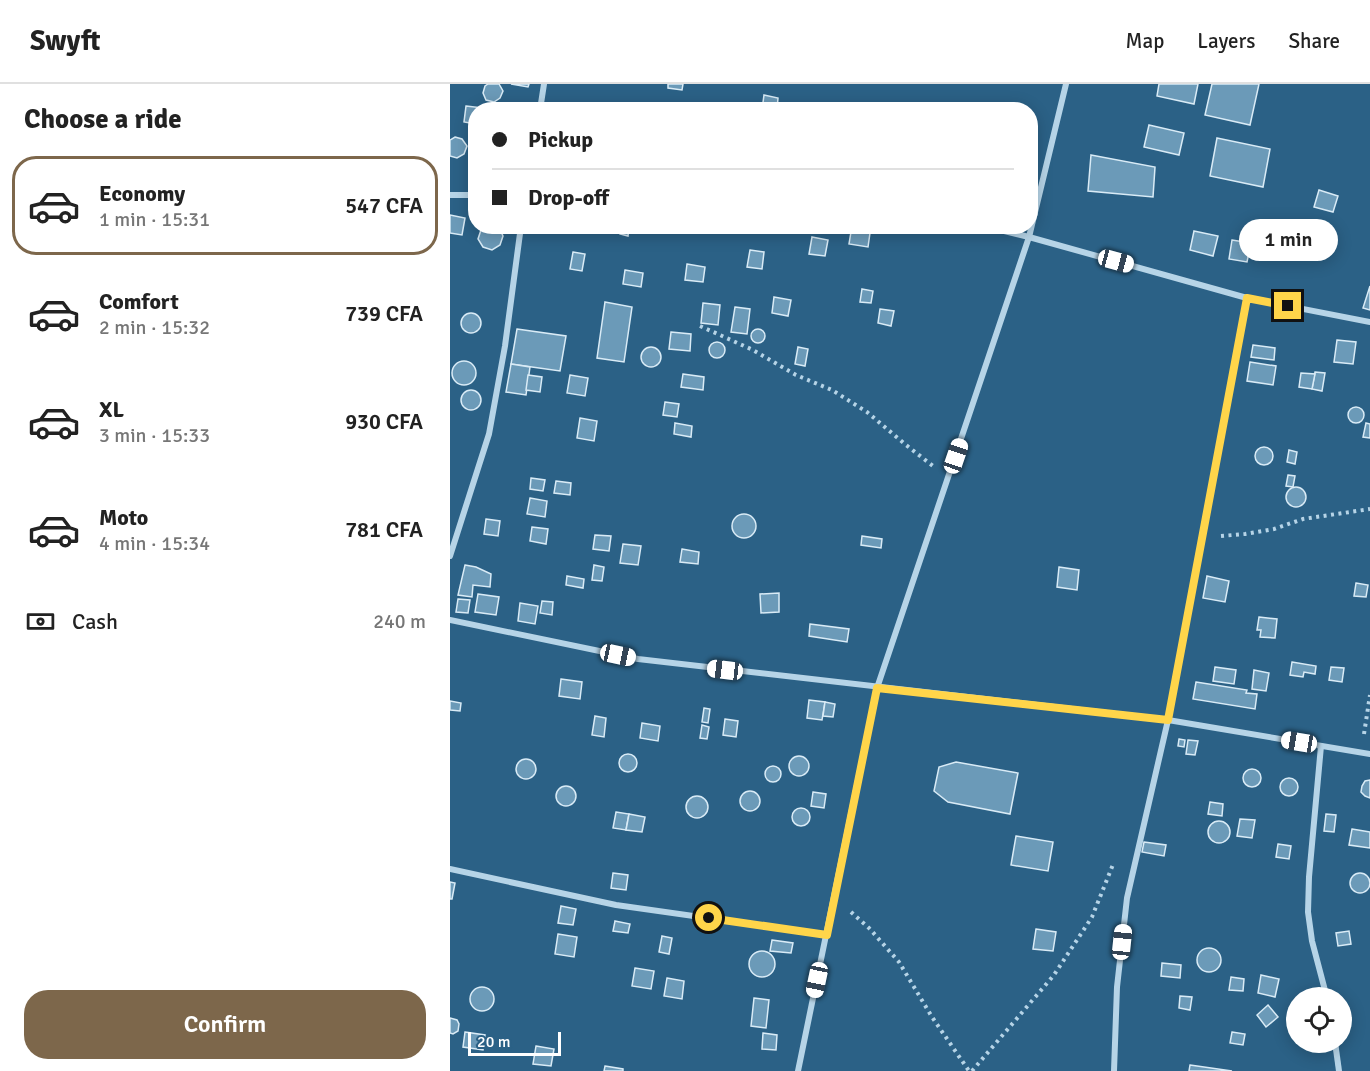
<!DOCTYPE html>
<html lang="en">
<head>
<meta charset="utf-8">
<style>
  :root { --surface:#fff; --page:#f6f6f6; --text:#222; --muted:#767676; --line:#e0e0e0; --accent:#7d674b }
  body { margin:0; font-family:Signika,sans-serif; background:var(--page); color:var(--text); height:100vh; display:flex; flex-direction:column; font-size:22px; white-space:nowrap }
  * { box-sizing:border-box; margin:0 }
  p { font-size:20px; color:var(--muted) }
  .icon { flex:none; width:33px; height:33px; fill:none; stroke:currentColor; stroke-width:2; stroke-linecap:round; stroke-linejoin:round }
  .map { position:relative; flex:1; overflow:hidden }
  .details { display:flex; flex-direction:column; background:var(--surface); width:450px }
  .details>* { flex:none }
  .hud { position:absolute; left:18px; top:18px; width:570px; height:132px; border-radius:24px; box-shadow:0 3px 15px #0003; display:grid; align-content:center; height:132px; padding:0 24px; background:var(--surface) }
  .fabs { position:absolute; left:836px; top:903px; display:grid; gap:12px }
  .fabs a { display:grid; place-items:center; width:66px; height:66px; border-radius:50%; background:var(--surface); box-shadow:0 3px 15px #0003; font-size:30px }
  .scale { position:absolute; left:18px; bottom:15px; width:93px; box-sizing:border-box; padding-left:6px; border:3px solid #fff; border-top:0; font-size:16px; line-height:21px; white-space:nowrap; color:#fff; -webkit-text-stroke:4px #2b6186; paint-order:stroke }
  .end { position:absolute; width:27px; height:27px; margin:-14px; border:8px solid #ffd54a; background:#111; box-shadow:0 0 0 3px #111 }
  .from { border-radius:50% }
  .bubble { position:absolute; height:42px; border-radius:21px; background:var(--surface); box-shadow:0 3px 15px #0003; font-size:20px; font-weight:600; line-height:42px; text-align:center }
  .car { position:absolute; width:18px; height:36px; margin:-18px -9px; border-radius:8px; box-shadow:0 0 4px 2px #0007; background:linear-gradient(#fff 24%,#345 0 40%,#fff 0 76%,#345 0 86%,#fff 0) }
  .hud b { display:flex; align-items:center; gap:21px; height:57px; font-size:22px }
  .hud b+b { border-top:2px solid var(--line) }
  .hud i { width:15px; height:15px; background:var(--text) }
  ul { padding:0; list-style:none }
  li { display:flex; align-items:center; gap:18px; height:99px; margin:0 12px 9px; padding:0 12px; border:3px solid transparent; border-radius:24px }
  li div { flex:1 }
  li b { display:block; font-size:22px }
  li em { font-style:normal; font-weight:600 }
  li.selected { border-color:var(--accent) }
  li>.icon { width:54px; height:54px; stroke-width:1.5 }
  h2 { padding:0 24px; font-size:27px; line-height:72px }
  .pay { display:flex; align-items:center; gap:15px; height:66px; padding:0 24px; font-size:22px }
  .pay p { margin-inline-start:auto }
  .cta { display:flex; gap:12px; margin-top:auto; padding:12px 24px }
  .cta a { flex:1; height:69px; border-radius:24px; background:var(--accent); color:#fff; font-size:24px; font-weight:600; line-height:69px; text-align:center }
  header { display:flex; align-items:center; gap:36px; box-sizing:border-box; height:84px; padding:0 30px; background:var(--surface); border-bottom:2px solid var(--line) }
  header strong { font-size:28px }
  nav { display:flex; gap:33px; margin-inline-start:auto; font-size:21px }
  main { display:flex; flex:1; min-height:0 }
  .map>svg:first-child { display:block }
  .building { fill:#6b9ab8; stroke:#d9ebf6; stroke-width:1.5 }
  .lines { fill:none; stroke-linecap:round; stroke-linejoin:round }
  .path { stroke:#b6d4e7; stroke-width:4; stroke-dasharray:3 4.5; stroke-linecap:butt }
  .minor { stroke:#b6d4e7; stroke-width:6 }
  .route { stroke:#ffd54a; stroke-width:8 }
</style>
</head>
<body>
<header>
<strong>Swyft</strong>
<nav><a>Map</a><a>Layers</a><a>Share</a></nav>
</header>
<main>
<section class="details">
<h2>Choose a ride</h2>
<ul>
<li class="selected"><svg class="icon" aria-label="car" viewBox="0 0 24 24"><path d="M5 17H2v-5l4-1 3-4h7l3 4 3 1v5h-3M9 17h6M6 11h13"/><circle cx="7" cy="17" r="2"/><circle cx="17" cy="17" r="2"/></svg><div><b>Economy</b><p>1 min · 15:31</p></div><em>547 CFA</em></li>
<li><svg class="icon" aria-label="car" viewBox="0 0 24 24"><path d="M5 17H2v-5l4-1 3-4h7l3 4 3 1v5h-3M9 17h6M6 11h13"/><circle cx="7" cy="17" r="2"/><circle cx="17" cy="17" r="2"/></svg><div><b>Comfort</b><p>2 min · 15:32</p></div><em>739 CFA</em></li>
<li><svg class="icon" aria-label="car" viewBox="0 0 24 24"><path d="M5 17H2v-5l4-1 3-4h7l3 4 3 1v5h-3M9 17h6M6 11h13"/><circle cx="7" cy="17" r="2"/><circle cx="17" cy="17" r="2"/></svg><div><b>XL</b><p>3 min · 15:33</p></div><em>930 CFA</em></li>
<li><svg class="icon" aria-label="car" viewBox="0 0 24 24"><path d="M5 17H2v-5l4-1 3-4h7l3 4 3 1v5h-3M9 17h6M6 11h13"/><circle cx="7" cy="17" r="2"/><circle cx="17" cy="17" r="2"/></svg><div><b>Moto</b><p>4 min · 15:34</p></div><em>781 CFA</em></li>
</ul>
<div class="pay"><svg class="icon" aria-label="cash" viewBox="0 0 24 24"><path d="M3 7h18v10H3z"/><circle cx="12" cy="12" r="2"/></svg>Cash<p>240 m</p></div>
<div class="cta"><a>Confirm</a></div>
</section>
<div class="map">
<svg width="920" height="987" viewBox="0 0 920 987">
  <rect width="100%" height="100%" fill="#2b6186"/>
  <g class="building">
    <polygon points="38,0 49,0 53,7 50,14 44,18 36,16 33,9 35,2"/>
    <polygon points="61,0 79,0 78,3"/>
    <polygon points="218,0 233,0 232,6 218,4"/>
    <polygon points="709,0 748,0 744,20 707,12"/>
    <polygon points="762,0 809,0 800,41 755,31"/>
    <polygon points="314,11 328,14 327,26 312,26"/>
    <polygon points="124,21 131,23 132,26 116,26"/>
    <polygon points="16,22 33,24 26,26 26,40 14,38"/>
    <polygon points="699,41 734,49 729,71 694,63"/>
    <polygon points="5,53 12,55 17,62 14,70 7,74 0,72 0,56"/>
    <polygon points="767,54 820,65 813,103 760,92"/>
    <polygon points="641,71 705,83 703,113 638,107"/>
    <polygon points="869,106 888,112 883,128 864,123"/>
    <polygon points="0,131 15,134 12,151 0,149"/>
    <polygon points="36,142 49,143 53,152 50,161 42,166 33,163 28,155 31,146"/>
    <polygon points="171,142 179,142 178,152 170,150"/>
    <polygon points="313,142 340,142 339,148 312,145"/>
    <polygon points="402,142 421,142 418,163 399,160"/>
    <polygon points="744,147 768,152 763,172 740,166"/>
    <polygon points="362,153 378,156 375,172 359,170"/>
    <polygon points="782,156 801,159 797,178 779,175"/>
    <polygon points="300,166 314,168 312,185 297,183"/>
    <polygon points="123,168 135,170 132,187 120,185"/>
    <polygon points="237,180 255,183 253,198 235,196"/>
    <polygon points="175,186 193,189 191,203 173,200"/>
    <polygon points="920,202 920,226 913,224"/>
    <polygon points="412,205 423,207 421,219 410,218"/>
    <polygon points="324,213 341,216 338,232 322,229"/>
    <polygon points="155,218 182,223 174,278 147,274"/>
    <polygon points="253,219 270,221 268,241 251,239"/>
    <polygon points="285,223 300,225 297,250 281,248"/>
    <polygon points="430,225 444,227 441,242 428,239"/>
    <circle cx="21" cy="239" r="10"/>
    <circle cx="308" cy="252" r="7"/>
    <polygon points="67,245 116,252 110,287 61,280"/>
    <polygon points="221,248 241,250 240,267 219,265"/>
    <polygon points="887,256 906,258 903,280 884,278"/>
    <circle cx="267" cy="266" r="8"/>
    <polygon points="803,261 825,264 824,276 801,273"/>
    <polygon points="348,263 358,265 355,282 345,280"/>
    <circle cx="201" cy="273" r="10"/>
    <circle cx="14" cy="289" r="12"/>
    <polygon points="800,278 826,282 823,301 797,297"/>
    <polygon points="61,280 80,283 76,311 56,308"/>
    <polygon points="865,288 875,289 872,307 862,305"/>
    <polygon points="851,289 865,290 862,305 849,303"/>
    <polygon points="233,290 254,293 253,306 231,303"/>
    <polygon points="78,291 92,293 90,308 76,306"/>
    <polygon points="120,291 138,294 135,312 117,309"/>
    <circle cx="21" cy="316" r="10"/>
    <polygon points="215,318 229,320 227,333 213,331"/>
    <circle cx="906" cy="331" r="8"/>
    <polygon points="130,334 147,337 144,357 127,354"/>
    <polygon points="225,339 242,342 241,353 224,350"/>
    <polygon points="916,339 920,340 920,354 913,353"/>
    <circle cx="814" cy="372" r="9"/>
    <polygon points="839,366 847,368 845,380 837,378"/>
    <polygon points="838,391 845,392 843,403 836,402"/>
    <polygon points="81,394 95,396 93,407 80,405"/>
    <polygon points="106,397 121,399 120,411 104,409"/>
    <circle cx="846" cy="413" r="10"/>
    <polygon points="80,414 97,417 95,433 77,430"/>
    <circle cx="294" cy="442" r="12"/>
    <polygon points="36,435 50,437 48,452 34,450"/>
    <polygon points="82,443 98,445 96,460 80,457"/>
    <polygon points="145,451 161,452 159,467 143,465"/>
    <polygon points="412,452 432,455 431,464 411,461"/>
    <polygon points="173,460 191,462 188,481 170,479"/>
    <polygon points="232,465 249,468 248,480 230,478"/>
    <polygon points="15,481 26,483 41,490 40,503 23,501 22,513 8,511"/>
    <polygon points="144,481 154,483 152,497 142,496"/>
    <polygon points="609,483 629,486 627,506 607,503"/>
    <polygon points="117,492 134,495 133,504 116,501"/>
    <polygon points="757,492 779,497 775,518 753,514"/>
    <polygon points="906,499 918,501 916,513 904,512"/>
    <polygon points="329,509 329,528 311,529 310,510"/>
    <polygon points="28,510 49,513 46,531 25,528"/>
    <polygon points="8,515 20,516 18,529 6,528"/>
    <polygon points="92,517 103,518 102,531 90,529"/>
    <polygon points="70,519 88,522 85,540 68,537"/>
    <polygon points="809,533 827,535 825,554 810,553 811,546 807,546"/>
    <polygon points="360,540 399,545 397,558 359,552"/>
    <polygon points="842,578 866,582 865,590 854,588 853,593 840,591"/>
    <polygon points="765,583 786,586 784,600 763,597"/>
    <polygon points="881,583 894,584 892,598 879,596"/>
    <polygon points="804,586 819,589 816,607 802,605"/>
    <polygon points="111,595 132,598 130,615 109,612"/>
    <polygon points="746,598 797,606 796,609 807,610 805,625 743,615"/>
    <polygon points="359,616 375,618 372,636 357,634"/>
    <polygon points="0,617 11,619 10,627 0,626"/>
    <polygon points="375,618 385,620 383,633 373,632"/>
    <polygon points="254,624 260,625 258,639 252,638"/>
    <polygon points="145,632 156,634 154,653 142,651"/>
    <polygon points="275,635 288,637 286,653 273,651"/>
    <polygon points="192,639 210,642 208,657 190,654"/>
    <polygon points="252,641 259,643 257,655 250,654"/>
    <polygon points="729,655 735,656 734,663 728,662"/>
    <polygon points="738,656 748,657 745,671 736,670"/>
    <circle cx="178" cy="679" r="9"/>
    <circle cx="349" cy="682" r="10"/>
    <circle cx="76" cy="685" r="10"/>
    <polygon points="506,678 568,689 560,730 498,718 484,707 489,683"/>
    <circle cx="323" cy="690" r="8"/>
    <circle cx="802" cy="694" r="9"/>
    <circle cx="839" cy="703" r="9"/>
    <polygon points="920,696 920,714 915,712 911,708 912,702 915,697"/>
    <circle cx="116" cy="712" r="10"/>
    <circle cx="300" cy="717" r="10"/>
    <polygon points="363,708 376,710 374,724 361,722"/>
    <circle cx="247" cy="723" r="11"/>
    <polygon points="760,718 773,720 772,732 758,730"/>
    <circle cx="351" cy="733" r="9"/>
    <polygon points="166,728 179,730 176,746 163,744"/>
    <polygon points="179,730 195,733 192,748 176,746"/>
    <polygon points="876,730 886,731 884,748 874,747"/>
    <polygon points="790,735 805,736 802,754 787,752"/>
    <circle cx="769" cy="748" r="11"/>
    <polygon points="902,745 920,748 920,764 899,761"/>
    <polygon points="566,752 603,758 598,787 561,781"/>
    <polygon points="694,758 716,761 714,772 692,768"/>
    <polygon points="828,760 841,762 839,775 826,773"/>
    <circle cx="910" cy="799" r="10"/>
    <polygon points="163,789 178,791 176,806 161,804"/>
    <polygon points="0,798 5,799 2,815 0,815"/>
    <polygon points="111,822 126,825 123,841 108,839"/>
    <polygon points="165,837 180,840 178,849 163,847"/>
    <polygon points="586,845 606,848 603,867 583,865"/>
    <polygon points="899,847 901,860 888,862 886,849"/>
    <polygon points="108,850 127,853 124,873 105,870"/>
    <polygon points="212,852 222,854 219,870 209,868"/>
    <polygon points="322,856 343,859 341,869 320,867"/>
    <circle cx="759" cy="876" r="12"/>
    <circle cx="312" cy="880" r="13"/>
    <polygon points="712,879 731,881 730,894 711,892"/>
    <polygon points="185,884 204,887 201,905 182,902"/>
    <polygon points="811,891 829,895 825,913 808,909"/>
    <polygon points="781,893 794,895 793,907 779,906"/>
    <polygon points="217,894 234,897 232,915 214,912"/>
    <circle cx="32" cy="915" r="12"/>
    <polygon points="730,912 742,913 740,926 729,924"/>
    <polygon points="304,914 319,916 316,944 301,942"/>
    <polygon points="818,921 828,933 816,943 807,931"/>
    <polygon points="0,934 7,936 9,940 8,947 3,950 0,949"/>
    <polygon points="15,948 35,951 33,966 13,963"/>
    <polygon points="782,948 795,950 793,961 780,959"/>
    <polygon points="313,949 327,951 326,966 312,965"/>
    <polygon points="86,962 104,965 101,982 83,980"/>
    <polygon points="740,981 782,987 739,987"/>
    <polygon points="155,982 173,985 173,987 154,987"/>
  </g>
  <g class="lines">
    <g class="path">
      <polyline points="250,242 303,266 346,291 382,306 417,328 456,361 483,382"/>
      <polyline points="771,452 795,450 824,445 853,435 920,425"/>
      <polyline points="914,650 920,611"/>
      <polyline points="401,828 419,844 449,878 482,933 519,987"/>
      <polyline points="522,987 604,891 642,833 664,778"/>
    </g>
    <g class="minor">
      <polyline points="90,26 94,0"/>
      <polyline points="0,111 26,111"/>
      <polyline points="534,142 579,153 797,214 920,238"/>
      <polyline points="0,472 39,350 55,262 71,142"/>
      <polyline points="0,536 188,575 718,636 920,670"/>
      <polyline points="871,662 859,793 858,828 862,857 877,914"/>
      <polyline points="0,785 166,821 377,851"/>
      <polyline points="885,958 889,987"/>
      <polyline points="348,987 427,604 579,153 616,0"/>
      <polyline points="664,987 667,903 677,814 718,636 797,214"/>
    </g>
  </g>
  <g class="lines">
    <polyline class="route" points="259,834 377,851 427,604 718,636 797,214 838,222"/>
  </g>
</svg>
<div class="fabs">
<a><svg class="icon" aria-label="locate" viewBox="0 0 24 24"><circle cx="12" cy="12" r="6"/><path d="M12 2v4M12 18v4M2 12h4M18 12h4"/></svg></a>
</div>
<div class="scale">20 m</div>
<i class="end from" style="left:259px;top:834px"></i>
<i class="end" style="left:838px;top:222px"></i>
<div class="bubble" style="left:789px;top:135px;width:99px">1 min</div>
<i class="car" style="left:666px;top:177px;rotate:105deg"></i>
<i class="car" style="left:506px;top:372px;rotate:19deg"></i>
<i class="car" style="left:168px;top:571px;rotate:102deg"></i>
<i class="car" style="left:275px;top:586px;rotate:277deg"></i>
<i class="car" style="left:849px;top:658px;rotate:279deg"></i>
<i class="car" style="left:672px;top:858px;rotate:6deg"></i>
<i class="car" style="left:367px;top:896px;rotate:192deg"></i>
<div class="hud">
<b><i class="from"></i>Pickup</b>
<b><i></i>Drop-off</b>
</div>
</div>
</main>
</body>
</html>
